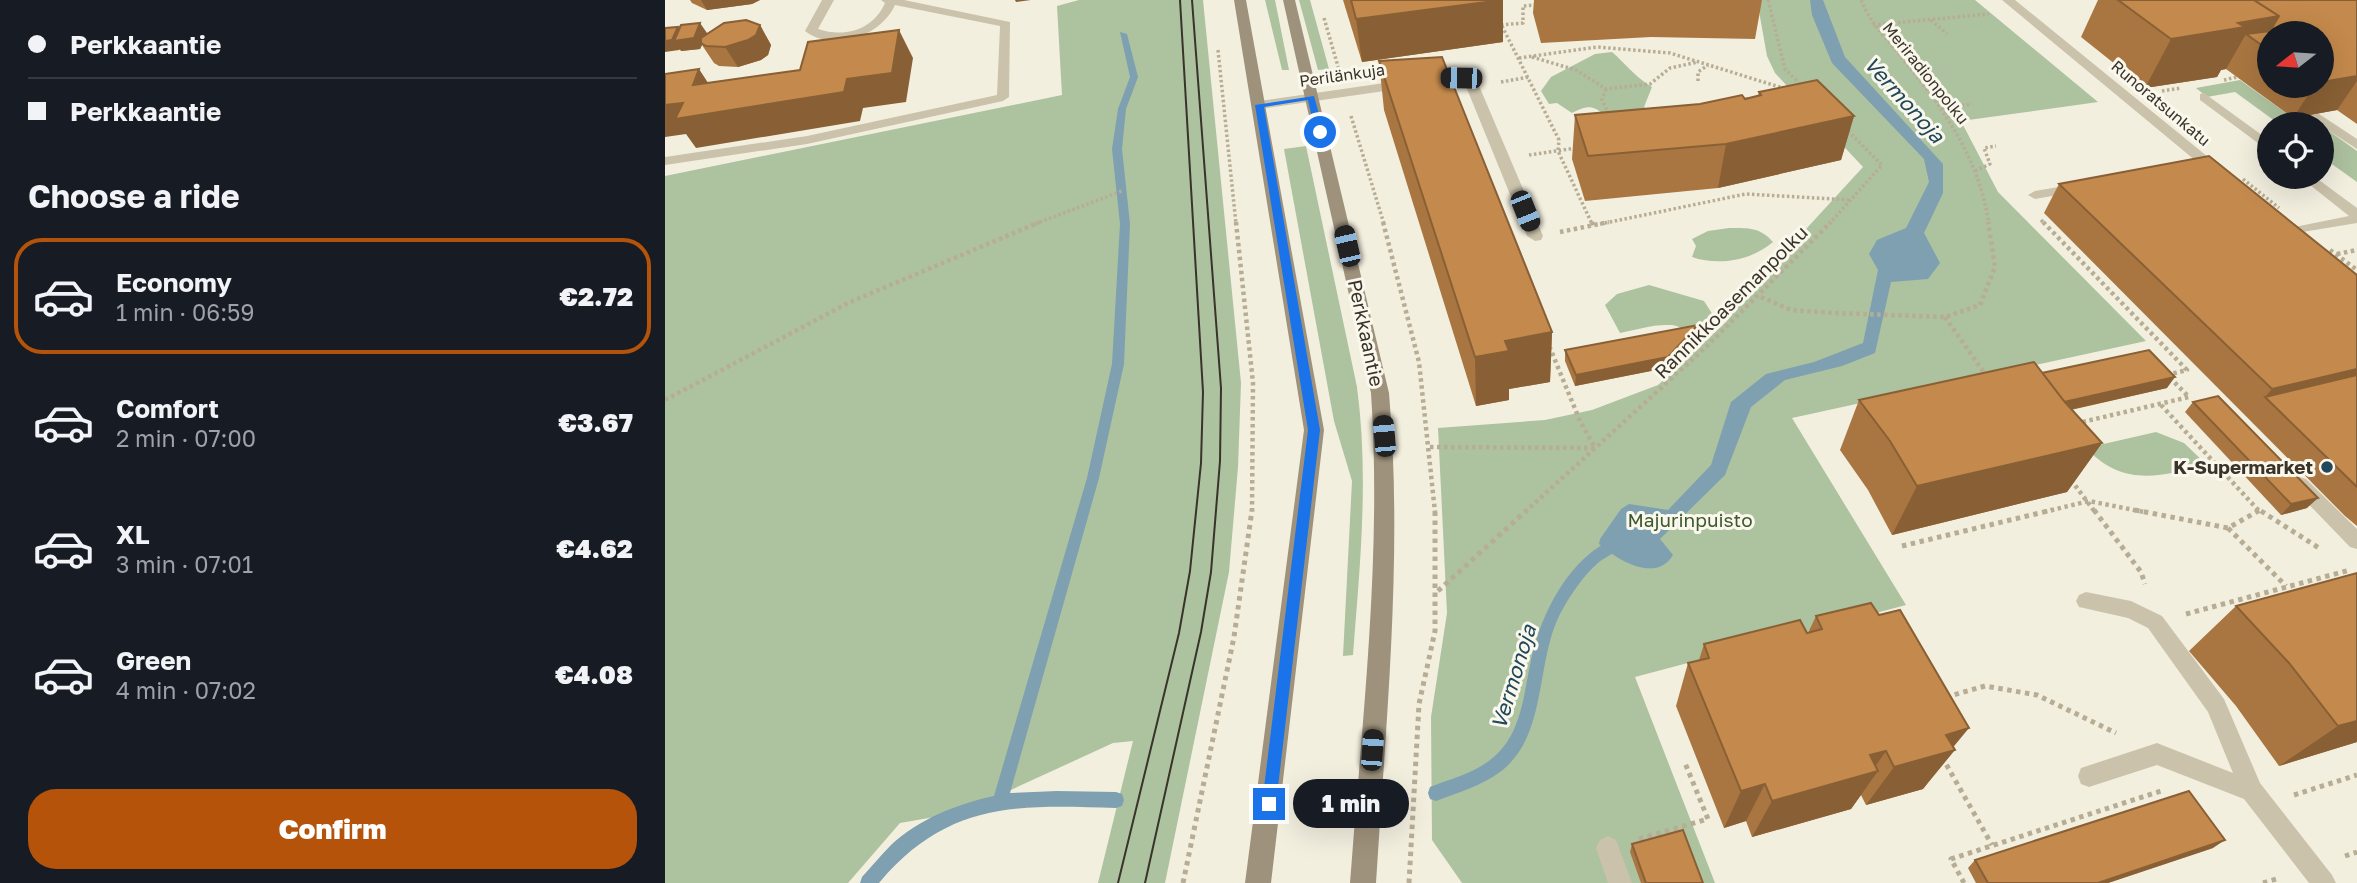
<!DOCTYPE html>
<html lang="en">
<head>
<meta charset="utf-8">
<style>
  :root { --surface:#171b24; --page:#20242c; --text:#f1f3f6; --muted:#9ea1a6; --line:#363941; --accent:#b45309 }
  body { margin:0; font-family:"Golos Text",sans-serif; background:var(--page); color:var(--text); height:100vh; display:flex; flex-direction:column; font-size:26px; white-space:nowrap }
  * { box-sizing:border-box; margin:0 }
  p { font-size:23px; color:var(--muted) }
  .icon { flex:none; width:38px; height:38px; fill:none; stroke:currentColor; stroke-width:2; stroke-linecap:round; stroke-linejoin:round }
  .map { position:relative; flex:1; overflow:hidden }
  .sheet { display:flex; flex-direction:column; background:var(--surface); width:665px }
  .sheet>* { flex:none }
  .top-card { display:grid; align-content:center; height:154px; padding:0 28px; background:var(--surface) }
  .needle { width:46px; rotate:253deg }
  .buttons { position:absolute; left:1592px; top:21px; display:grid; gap:14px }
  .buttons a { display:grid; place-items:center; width:77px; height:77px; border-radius:50%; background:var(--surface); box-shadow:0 7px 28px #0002; font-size:35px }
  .end { position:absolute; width:32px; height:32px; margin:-16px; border:9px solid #1a73e8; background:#fff; box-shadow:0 0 0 4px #fff }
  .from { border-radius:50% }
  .bubble { position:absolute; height:49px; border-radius:24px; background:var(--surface); box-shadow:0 7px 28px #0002; font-size:23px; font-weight:800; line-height:49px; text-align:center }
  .car { position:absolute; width:21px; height:42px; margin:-21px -10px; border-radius:9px; box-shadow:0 0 5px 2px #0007; background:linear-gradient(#222 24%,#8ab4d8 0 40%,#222 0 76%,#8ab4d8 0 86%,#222 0) }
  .top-card b { display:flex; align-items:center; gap:24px; height:66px; font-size:26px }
  .top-card b+b { border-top:2px solid var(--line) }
  .top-card i { width:18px; height:18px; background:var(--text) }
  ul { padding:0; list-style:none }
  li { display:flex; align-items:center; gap:21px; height:116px; margin:0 14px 10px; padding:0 14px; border:4px solid transparent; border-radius:28px }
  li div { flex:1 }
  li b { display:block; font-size:26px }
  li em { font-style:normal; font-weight:800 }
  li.current { border-color:var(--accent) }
  li>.icon { width:63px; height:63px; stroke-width:1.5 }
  h2 { padding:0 28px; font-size:32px; line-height:84px }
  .action { display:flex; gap:14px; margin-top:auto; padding:14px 28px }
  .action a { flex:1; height:80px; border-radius:28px; background:var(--accent); color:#fff; font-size:28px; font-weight:800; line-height:80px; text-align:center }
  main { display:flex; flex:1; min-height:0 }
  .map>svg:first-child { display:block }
  .green { fill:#adc29f }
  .water { fill:#7ea0b0 }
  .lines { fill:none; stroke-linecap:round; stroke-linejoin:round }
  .stream { fill:#7ea0b0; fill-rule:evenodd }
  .path-far2 { stroke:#b7ad95; stroke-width:3.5; stroke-dasharray:2.5 2.5; stroke-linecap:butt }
  .path-far1 { stroke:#b7ad95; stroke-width:4.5; stroke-dasharray:3.5 3.5; stroke-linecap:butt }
  .path { stroke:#b7ad95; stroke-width:5; stroke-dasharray:4.5 4.5; stroke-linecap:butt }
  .service { fill:#cbc2ab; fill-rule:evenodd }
  .minor { fill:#cbc2ab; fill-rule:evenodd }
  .secondary { fill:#9f927c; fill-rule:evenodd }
  .tram { stroke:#39332a; stroke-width:2 }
  .wall { fill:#a97641; fill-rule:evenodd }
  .shaded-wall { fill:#896035 }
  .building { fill:#c4894c; stroke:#896035; stroke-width:2 }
  .route { fill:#1a73e8 }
  .poi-dot { fill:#20475a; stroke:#faf7ec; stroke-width:2.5 }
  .labels { text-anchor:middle; stroke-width:6; stroke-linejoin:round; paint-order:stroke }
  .far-street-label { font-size:16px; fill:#39332a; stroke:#faf7ec }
  .street-label { font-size:19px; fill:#39332a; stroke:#faf7ec }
  .poi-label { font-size:19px; font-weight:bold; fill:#39332a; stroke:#faf7ec; text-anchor:end }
  .park-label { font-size:19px; fill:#3d572e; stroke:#faf7ec }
  .water-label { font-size:21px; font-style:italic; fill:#20475a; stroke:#faf7ec }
</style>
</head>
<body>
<main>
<section class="sheet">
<div class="top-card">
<b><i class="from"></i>Perkkaantie</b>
<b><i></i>Perkkaantie</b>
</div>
<h2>Choose a ride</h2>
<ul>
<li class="current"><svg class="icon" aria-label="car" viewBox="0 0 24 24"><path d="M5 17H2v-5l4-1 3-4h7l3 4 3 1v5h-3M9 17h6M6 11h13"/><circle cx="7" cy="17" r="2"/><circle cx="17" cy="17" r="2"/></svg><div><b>Economy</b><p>1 min · 06:59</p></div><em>€2.72</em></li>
<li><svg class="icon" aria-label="car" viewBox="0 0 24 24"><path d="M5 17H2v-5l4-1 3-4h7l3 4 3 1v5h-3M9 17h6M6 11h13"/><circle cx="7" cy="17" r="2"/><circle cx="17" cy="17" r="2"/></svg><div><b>Comfort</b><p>2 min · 07:00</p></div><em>€3.67</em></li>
<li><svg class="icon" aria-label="car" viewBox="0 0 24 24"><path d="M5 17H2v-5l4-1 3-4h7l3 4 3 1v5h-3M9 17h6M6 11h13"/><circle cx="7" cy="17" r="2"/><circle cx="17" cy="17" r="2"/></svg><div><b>XL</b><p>3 min · 07:01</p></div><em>€4.62</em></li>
<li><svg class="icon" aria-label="car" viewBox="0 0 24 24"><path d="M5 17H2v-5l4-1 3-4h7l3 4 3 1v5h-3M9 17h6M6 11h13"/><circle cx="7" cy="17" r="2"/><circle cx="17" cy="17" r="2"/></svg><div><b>Green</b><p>4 min · 07:02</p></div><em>€4.08</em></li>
</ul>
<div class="action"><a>Confirm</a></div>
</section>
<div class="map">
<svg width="1692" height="883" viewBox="0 0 1692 883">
  <rect width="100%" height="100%" fill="#f3efdf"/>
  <g class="green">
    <polygon points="414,0 538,0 576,383 573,467 564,572 500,883 433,883 468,741 448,743 298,812 235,823 183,883 0,883 0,176 397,95 392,6"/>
    <polygon points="600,0 610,0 624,70 617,70"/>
    <polygon points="634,0 645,0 664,69 653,70"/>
    <polygon points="1092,0 1310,0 1433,102 1296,121 1333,192 1481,341 1127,418 1241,605 970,677 1050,883 797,883 767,840 766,717 782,613 773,428 880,420 927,410 993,385 1061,322 1085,290 1198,167 1110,73 1102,56"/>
    <path d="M 947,52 C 963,66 968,75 987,87 L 979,107 L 992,116 L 939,115 C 927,103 919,107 907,113 L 892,103 L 884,104 L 876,91 L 886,77 L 930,54 Z"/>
    <polygon points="1575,80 1628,118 1643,115 1655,124 1614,124 1570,92 1542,97 1531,88"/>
    <polygon points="1657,126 1692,151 1692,182 1657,157"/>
    <path d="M 641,146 L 692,387 C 704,477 695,565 688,655 L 678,656 L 687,481 L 669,421 L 619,149 Z"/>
    <path d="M 1064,228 C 1083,228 1095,227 1108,242 C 1086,261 1053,266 1027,257 L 1031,246 L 1027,239 L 1043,231 Z"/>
    <path d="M 984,285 L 1039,301 L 1048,315 C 1017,351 1028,323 1001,325 C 986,325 970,330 955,333 L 940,305 L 952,294 Z"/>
    <path d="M 1491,432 L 1519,443 L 1542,465 C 1495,476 1459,488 1421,448 Z"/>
  </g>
  <path class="water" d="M 1145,0 L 1158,0 L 1180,57 L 1278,164 L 1278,193 L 1259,233 L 1275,263 L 1263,279 L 1226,282 L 1210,353 L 1177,366 L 1120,380 L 1086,407 L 1060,475 L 995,539 L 1008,555 C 991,584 951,559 934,544 L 935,539 L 956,509 L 964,504 L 1003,510 L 1046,465 L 1066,402 L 1101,374 L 1149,362 L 1198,343 L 1213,270 L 1204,254 L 1212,240 L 1241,228 L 1264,182 L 1259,159 L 1167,63 L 1147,15 Z"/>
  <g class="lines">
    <g class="stream">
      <path d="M 455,32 L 462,34 L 473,77 L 461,109 L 457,149 L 465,224 L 459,364 L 434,478 L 345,793 L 392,791 L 451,792 L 457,794 L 459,800 L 457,806 L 451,808 C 353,805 283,801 214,883 L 195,883 L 197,877 C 207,866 216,855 226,845 C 254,819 292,804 329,796 L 422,478 L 447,364 L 455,224 L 447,149 L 453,109 L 465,77 Z"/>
      <path d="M 953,537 L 958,539 L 960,543 C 954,551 942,556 934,562 C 918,576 905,595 895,614 C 870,663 883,736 835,772 C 816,786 792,793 771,801 L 765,799 L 763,793 L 765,787 C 788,778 814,772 832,754 C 857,730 859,692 866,660 C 876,613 905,555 953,537 Z"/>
    </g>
    <g class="path-far2">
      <polyline points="1103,0 1120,69 1138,87"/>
      <path d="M 1196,0 C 1208,27 1216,31 1233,53 C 1277,107 1313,154 1324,224"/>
      <polyline points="659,18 674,70"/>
      <polyline points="1266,20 1282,34"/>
      <polyline points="836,25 858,23 858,6 871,5"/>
      <polyline points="1208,25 1324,14"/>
      <polyline points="837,26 894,140 893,151 927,224"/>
      <polyline points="553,50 571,224"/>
      <polyline points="867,57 911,70 941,89 985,84 1005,68 1033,62"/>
      <polyline points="854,58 932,47 1005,53 1121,89"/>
      <polyline points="1559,80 1572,77"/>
      <polyline points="1033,81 1033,72 1043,65"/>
      <polyline points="836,82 864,77"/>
      <polyline points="941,89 937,100 945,116"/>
      <polyline points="1497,91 1516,88"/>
      <polyline points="1277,108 1307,104"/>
      <polyline points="686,116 719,224"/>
      <polyline points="864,155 911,148"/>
      <polyline points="1310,171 1325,164 1319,148 1331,146"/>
      <polyline points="1578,179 1614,208"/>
      <polyline points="1376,220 1380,224"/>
      <polyline points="370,224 457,191"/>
      <polyline points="935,224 1081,194 1186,200"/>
      <polyline points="1164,224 1217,165 1182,130"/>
    </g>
    <g class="path-far1">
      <polyline points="571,222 588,383 587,512"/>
      <polyline points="718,222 754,362 770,512"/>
      <polyline points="927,222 929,227"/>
      <polyline points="1378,222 1522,370 1502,375 1524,397 1413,423"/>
      <polyline points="895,232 944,222"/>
      <polyline points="1665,250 1692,270"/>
      <polyline points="1672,254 1692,250"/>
      <polyline points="1096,297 1126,310 1169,313 1280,317 1315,305 1330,267 1323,222"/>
      <polyline points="1280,317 1322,377"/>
      <polyline points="0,400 185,302 375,222"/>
      <polyline points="1496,405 1595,512"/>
      <polyline points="765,447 930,448 915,421 885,348"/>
      <polyline points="1406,480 1430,512"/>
      <polyline points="860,512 1042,346 1166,222"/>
      <polyline points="1379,512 1424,501 1479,512"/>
    </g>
    <g class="path">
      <polyline points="1429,510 1476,572 1480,584"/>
      <polyline points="1470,510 1563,528 1595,510"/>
      <polyline points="1596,511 1654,548"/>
      <polyline points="1563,528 1621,586"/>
      <polyline points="1237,546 1387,510"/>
      <polyline points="773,591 862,510"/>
      <polyline points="1521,614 1685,570"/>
      <polyline points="1281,697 1320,686 1372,695 1451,733"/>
      <polyline points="1277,757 1327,845"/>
      <polyline points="1629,795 1692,775"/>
      <polyline points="974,839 1043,819 1020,763"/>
      <polyline points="1680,856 1692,852"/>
      <polyline points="518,883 569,637 587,510"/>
      <polyline points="744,883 754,704 770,631 770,510"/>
      <polyline points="1299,883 1286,859 1499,790"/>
      <polyline points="1598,883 1615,878"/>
    </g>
    <g class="service">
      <path d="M 157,0 L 169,0 L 153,29 C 180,38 208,30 220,3 L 216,0 L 239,0 L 345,22 L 344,97 L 338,101 L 142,144 L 0,165 L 0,157 L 142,136 L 332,95 L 335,26 L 230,5 C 216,36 169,53 140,31 Z"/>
      <polygon points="1539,93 1605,141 1605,152 1535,100 1535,94"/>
      <polygon points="1648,110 1692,139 1692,149 1643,117 1642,114"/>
      <polygon points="1635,177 1650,177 1692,208 1692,223 1620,235 1620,229 1684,216"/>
      <polygon points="1411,184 1416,185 1416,191 1370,199 1363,195 1370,191"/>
      <polygon points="1635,477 1641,479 1692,529 1692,549 1685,547 1629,489 1626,484 1629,479"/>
      <polygon points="1421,592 1466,601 1497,616 1559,699 1595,783 1667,875 1671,883 1644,883 1579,799 1492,765 1424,787 1416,784 1413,776 1416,768 1492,743 1568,773 1543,712 1483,628 1463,618 1414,607 1411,601 1414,595"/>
      <polygon points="943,836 951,840 967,883 943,883 931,848 935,840"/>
    </g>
    <g class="minor">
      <polygon points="1337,0 1350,0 1559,170 1559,176 1549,176"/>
      <polygon points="782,74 812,81 878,236 876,240 870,241 862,236 800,84 782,82 594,109 587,105 594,101"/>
    </g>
    <g class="secondary">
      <polygon points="569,0 581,0 659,430 606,883 580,883 639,430"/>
      <path d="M 618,0 L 630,0 L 724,393 C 738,556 721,720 711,883 L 685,883 C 697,720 717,556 706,393 Z"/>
    </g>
    <g class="tram">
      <polyline points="453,883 514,633 525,571 536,463 538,392 515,0"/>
      <polyline points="480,883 536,632 546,572 555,461 556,388 527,0"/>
    </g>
  </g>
  <g class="wall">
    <polygon points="25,0 95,0 87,4 42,10 27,3"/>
    <polygon points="678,0 838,0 838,42 697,62"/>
    <polygon points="869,0 1097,0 1090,39 986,37 876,43 868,13"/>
    <path d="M 1433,0 L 1692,0 L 1692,124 L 1672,110 L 1628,118 L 1561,69 L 1556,70 L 1552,77 L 1480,88 L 1416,37 ZM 1605,33 L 1657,86 L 1605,86 Z"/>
    <polygon points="95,25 106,45 103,55 96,60 73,67 54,66 49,63 37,45 35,49 16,51 15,49 14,50 15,29 42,33 41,34"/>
    <polygon points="714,61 887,332 885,382 844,389 844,400 811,406 719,110"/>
    <polygon points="1094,92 1189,116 1176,160 1053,188 920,201 907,159 910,115 1035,104 1093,96"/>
    <polygon points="1394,184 1692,275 1692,526 1680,516 1379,213"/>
    <polygon points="1033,325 1031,336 1001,368 910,386 900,361 900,350"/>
    <polygon points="1377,373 1502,388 1406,410 1437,443 1402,492 1227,535 1203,490 1175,450 1194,400"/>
    <polygon points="1528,402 1642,508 1616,515 1520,412"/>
    <polygon points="1692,573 1692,742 1614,766 1571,706 1524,651 1571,606"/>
    <polygon points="1151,616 1289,747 1258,789 1201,805 1196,795 1186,809 1087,837 1081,821 1059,828 1011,706 1023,663 1034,660 1039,644 1143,633"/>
    <polygon points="967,844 1038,883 976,883 965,852"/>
    <polygon points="1548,848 1443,883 1311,883 1303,868 1310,860"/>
  </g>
  <g class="shaded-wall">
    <polygon points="36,0 95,0 87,4 42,10"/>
    <polygon points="350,0 366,0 351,2"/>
    <polygon points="838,0 838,42 697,62 691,19 732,13"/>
    <polygon points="1614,16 1597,45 1581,34 1561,69 1556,70 1552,77 1480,88 1506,39 1573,23"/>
    <polygon points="35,23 42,33 37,44 36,43 37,45 35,49 16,51 15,49 14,50 0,52 0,41 13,27 20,37"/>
    <polygon points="95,25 106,45 103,55 96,60 73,67 60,47"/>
    <polygon points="234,30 248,58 241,102 198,108 195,121 31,148 21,134 0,137 0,105 28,85 34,69 53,98 182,79"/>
    <polygon points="1692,76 1692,81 1672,110 1628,118 1649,86 1657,86 1657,82"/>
    <polygon points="1189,116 1176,160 1053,188 1061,144"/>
    <polygon points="1033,325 1031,336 1001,368 910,386 911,375"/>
    <polygon points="887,332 885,382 844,389 844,400 811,406 810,357 840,341"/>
    <polygon points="1692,369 1692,391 1600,397 1607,389"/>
    <polygon points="1510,377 1502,388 1386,414 1392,404"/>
    <polygon points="1437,443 1402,492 1227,535 1252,486"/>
    <polygon points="1653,498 1642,508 1616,515 1626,504"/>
    <polygon points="1692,721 1692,742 1614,766 1673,726"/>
    <polygon points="1304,728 1285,751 1290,750 1258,789 1201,805 1229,767 1281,735"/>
    <polygon points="1221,751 1205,774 1213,771 1186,809 1087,837 1107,801 1205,755"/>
    <polygon points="1100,784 1081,821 1059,828 1076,791"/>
    <polygon points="1560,840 1548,848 1443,883 1433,883"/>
  </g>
  <g class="building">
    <polygon points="686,0 837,0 691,19"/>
    <polygon points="1453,0 1589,0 1614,16 1573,23 1580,27 1506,39"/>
    <polygon points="1589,0 1692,0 1692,76 1657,82 1657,33 1605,33 1605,51 1581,34 1605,31 1614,16"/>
    <polygon points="81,20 95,25 91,35 83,40 60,47 41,46 36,43 36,38 59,23"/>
    <polygon points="35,23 29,38 9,41 16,25"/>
    <polygon points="13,27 7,40 0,41 0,28"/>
    <polygon points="234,30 227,73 182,79 179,92 10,119 18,103 0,105 0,74 34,69 28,85 135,70 143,42"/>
    <polygon points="777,57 887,332 840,341 844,351 810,357 714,61"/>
    <polygon points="1152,80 1189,116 1061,144 923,156 910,115 1035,104 1077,95 1080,99 1096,95 1094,92"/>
    <polygon points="1544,156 1692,275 1692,369 1607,389 1394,184"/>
    <polygon points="1033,325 1003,357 911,375 900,350"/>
    <polygon points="1484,350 1510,377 1399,402 1377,373"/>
    <polygon points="1369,362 1399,401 1437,443 1252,486 1225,441 1194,400"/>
    <polygon points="1692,375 1692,487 1600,397"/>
    <polygon points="1553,396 1653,498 1626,504 1528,402"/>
    <polygon points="1692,573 1692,721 1673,726 1624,663 1571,606"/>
    <polygon points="1206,603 1214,615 1235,610 1304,728 1281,735 1290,750 1229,767 1221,751 1205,755 1213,771 1107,801 1100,784 1076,791 1023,663 1044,658 1039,644 1135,620 1142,633 1157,629 1151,616"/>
    <polygon points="1524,791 1560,840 1433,883 1323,883 1310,860"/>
    <polygon points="1018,830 1038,883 981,883 967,844"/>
  </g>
  <polygon class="route" points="649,96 659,132 655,134 650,132 643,100 599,107 655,430 611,804 604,812 597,804 643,430 590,105"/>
  <circle class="poi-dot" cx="1662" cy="467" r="7"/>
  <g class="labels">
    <g class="far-street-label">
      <text transform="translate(1261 73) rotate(51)" y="6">Meriradionpolku</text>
      <text transform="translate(677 75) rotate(-8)" y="6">Perilänkuja</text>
      <text transform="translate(1496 103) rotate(40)" y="6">Runoratsunkatu</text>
    </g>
    <g class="street-label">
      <text transform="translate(1066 302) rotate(-45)" y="7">Rannikkoasemanpolku</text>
      <text transform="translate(701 333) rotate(78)" y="7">Perkkaantie</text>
    </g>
    <g class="poi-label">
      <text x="1648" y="474">K-Supermarket</text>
    </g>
    <g class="park-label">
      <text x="1025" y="527">Majurinpuisto</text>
    </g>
    <g class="water-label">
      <text transform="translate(1239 100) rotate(48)" y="7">Vermonoja</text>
      <text transform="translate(849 677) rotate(-73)" y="7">Vermonoja</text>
    </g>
  </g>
</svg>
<div class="buttons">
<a><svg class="needle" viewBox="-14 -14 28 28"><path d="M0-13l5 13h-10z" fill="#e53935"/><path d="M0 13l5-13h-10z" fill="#9ea1a6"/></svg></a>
<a><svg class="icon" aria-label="locate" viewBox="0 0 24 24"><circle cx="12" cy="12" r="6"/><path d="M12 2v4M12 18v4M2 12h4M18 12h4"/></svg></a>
</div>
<i class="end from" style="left:655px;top:132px"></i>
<i class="end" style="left:604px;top:804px"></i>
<div class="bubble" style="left:628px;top:779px;width:116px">1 min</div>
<i class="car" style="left:796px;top:78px;rotate:271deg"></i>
<i class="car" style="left:860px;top:211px;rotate:158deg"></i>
<i class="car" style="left:682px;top:246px;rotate:347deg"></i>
<i class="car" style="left:719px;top:436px;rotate:355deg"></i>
<i class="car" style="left:707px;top:750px;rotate:4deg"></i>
</div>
</main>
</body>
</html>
